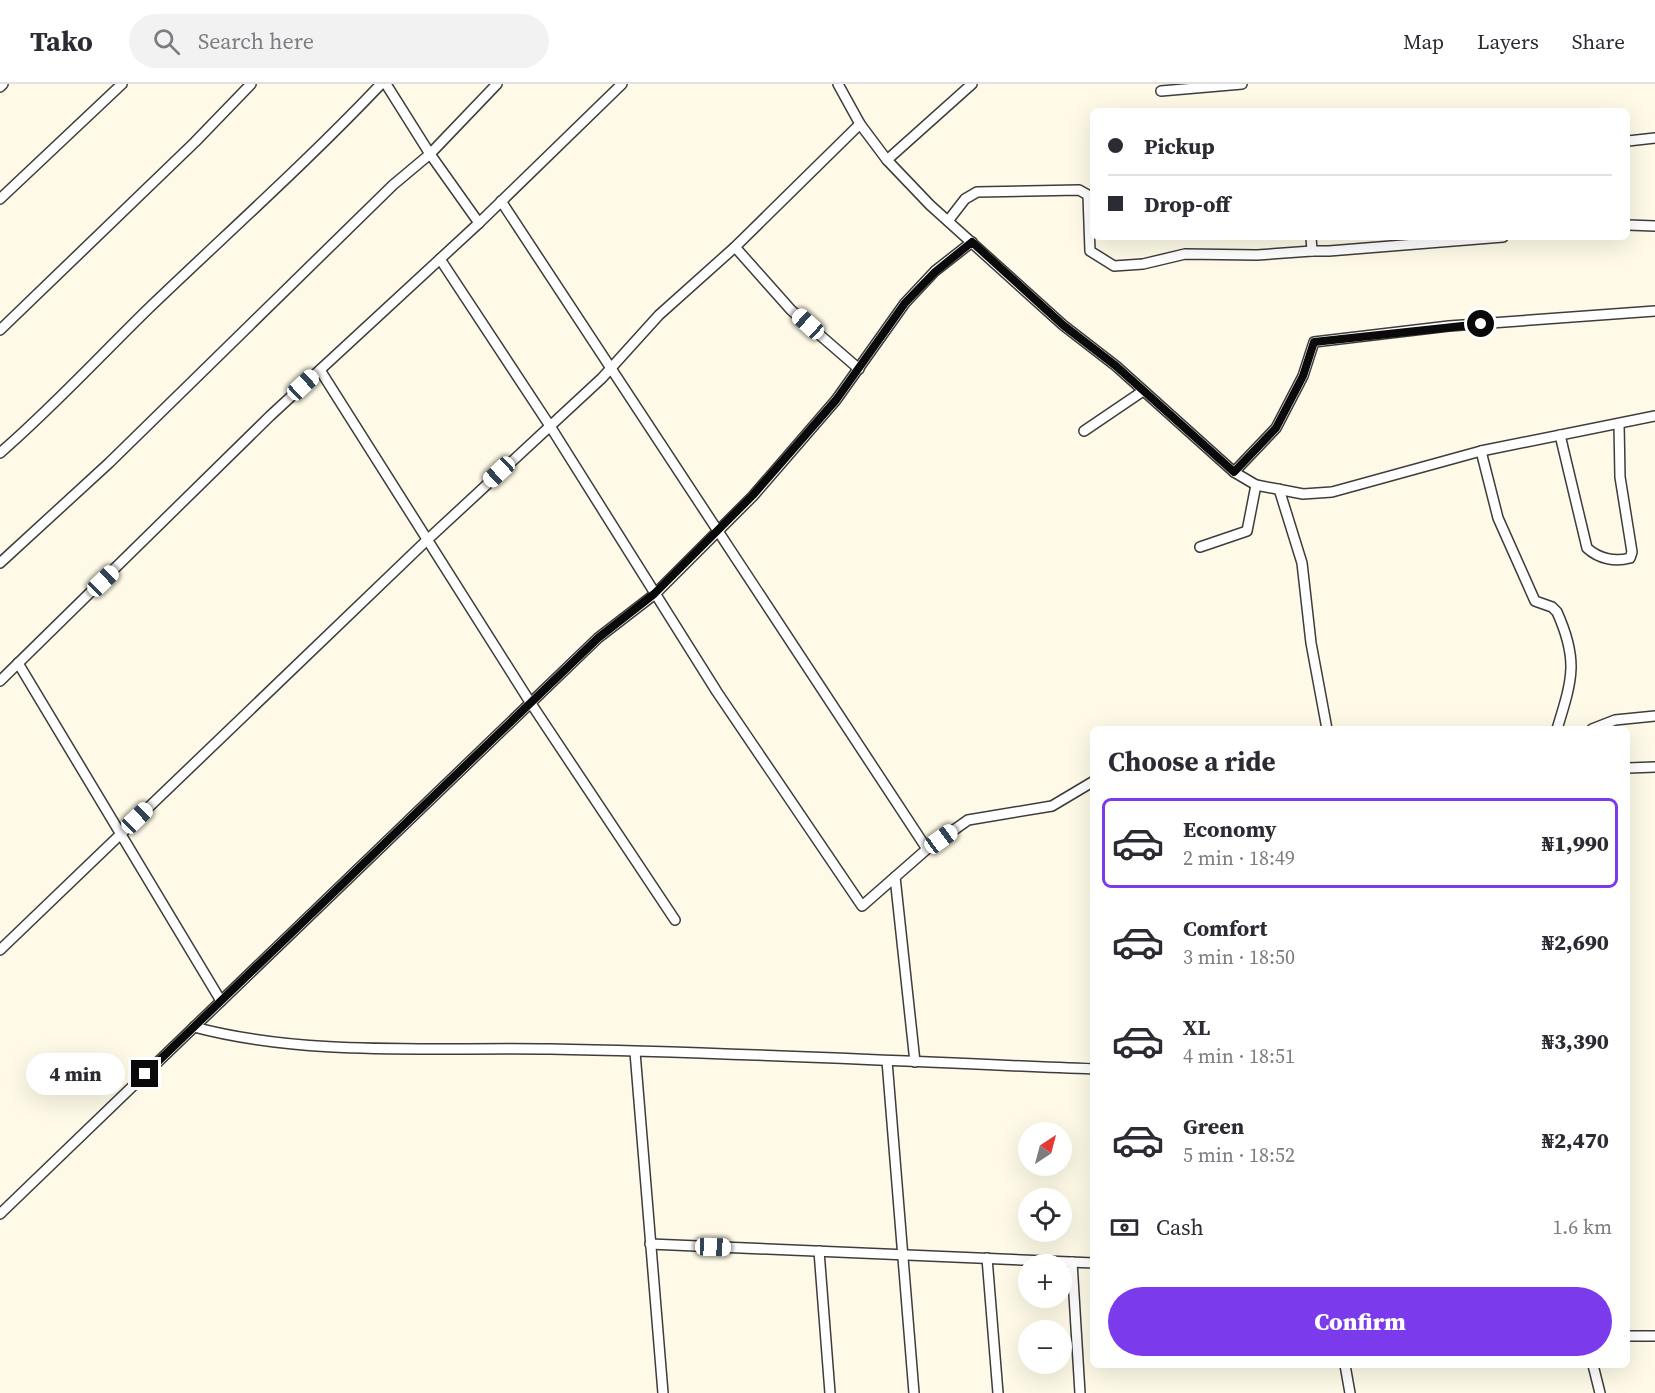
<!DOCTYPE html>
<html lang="en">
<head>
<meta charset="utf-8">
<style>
  :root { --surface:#fff; --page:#f2f2f3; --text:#2b2b33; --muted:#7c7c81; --line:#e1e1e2; --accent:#7c3aed }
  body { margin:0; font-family:"Source Serif 4",serif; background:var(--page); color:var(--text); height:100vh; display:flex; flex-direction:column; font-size:22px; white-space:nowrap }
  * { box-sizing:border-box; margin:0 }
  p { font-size:20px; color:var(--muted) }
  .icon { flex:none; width:33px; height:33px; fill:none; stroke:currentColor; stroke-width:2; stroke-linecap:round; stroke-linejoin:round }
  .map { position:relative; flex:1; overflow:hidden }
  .panel { position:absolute; left:1090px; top:642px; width:540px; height:642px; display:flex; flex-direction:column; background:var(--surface); border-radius:9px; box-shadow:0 6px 24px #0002 }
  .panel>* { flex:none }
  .top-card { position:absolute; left:1090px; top:24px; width:540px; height:132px; border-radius:9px; box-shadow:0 6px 24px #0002; display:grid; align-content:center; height:132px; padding:0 18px; background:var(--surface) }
  .needle { width:39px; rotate:36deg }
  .tools { position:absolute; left:1018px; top:1038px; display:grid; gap:12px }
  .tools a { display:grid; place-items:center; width:54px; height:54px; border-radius:50%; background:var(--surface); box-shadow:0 6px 24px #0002; font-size:30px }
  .end { position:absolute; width:27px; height:27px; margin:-14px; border:8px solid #0a0a0a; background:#fff; box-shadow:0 0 0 3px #fff }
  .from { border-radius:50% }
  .bubble { position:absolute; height:42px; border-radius:21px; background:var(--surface); box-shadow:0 6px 24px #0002; font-size:20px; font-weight:800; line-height:42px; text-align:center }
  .car { position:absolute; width:18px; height:36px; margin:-18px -9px; border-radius:8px; box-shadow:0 0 4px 2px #0007; background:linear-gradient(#fff 24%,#345 0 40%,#fff 0 76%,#345 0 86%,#fff 0) }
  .top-card b { display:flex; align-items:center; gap:21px; height:57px; font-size:22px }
  .top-card b+b { border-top:2px solid var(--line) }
  .top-card i { width:15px; height:15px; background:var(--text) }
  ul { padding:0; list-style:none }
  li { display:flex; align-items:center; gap:18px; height:90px; margin:0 12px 9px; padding:0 6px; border:3px solid transparent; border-radius:9px }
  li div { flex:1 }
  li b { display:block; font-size:22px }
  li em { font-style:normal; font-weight:800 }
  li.selected { border-color:var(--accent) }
  li>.icon { width:54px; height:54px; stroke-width:1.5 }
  h2 { padding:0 18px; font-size:27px; line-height:72px }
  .pay { display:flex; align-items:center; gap:15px; height:66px; padding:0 18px; font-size:22px }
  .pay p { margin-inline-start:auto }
  .action { display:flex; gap:12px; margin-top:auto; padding:12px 18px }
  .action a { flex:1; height:69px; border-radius:36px; background:var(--accent); color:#fff; font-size:24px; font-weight:800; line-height:69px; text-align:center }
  header { display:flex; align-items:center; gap:36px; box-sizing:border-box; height:84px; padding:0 30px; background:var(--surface); border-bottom:2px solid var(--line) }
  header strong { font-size:28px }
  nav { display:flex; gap:33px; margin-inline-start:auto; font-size:21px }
  .search { width:420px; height:54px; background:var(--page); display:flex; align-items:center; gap:15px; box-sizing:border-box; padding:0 21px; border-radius:33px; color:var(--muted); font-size:22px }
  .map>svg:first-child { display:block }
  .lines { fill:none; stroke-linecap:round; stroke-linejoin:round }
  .minor-casing { stroke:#3d3d3d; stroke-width:12 }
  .minor { stroke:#fff; stroke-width:9 }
  .route { stroke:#0a0a0a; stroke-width:8 }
</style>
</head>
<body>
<header>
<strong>Tako</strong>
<div class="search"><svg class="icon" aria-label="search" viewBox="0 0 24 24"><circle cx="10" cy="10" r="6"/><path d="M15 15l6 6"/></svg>Search here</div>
<nav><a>Map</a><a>Layers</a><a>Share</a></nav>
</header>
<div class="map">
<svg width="1655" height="1309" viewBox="0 0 1655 1309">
  <rect width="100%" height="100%" fill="#fefae7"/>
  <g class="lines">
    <g class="minor-casing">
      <g id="minor">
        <polyline points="386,0 430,70 479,139"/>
        <polyline points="838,0 860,40 887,76 930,121 1063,241 1116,282 1234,388 1256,401 1303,410 1332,408 1481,367 1655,332"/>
        <polyline points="0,3 3,0"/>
        <polyline points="1161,7 1242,0"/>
        <polyline points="1628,57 1655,54"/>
        <polyline points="887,76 972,0"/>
        <polyline points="0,115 122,0"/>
        <polyline points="501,117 927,765"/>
        <polyline points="948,137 965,115 977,108 1079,106 1088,111 1090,167 1114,182 1143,180 1185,170 1257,171 1312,167"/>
        <polyline points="1628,141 1655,142"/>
        <polyline points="1311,153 1312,167 1329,167 1503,153"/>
        <polyline points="735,163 791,226 859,285"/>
        <polyline points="440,175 550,342 717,608 862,822 927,765 968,736 1052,722 1094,697"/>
        <polyline points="0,246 195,58 251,0"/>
        <polyline points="320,286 530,618 675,836"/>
        <polyline points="1084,347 1143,307"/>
        <path d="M 1560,351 L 1587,464 C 1599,475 1615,478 1630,474 L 1632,468 L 1620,393 L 1619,340"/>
        <path d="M 1481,367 L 1498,434 L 1535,517 L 1552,523 L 1557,528 C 1579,577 1572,596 1557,645"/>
        <path d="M 0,369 C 52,324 98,274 147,226 C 225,151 306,79 381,0"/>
        <polyline points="1234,388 1276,344 1303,292 1314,258 1449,242 1655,227"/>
        <polyline points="1279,405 1302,479 1311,559 1327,645"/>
        <polyline points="1200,463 1247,447 1256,401"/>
        <polyline points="0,479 109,379 393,101 430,70 497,0"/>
        <polyline points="18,579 221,917"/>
        <polyline points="0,597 270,332 479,139 622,0"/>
        <polyline points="1592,645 1615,636 1655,632"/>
        <polyline points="1628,684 1655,683"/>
        <polyline points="895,793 915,978"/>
        <polyline points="0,866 426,457 602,294 659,231 735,163 860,40"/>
        <path d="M 194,943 C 307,973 433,963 550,965 C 731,968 912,978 1094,985"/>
        <polyline points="635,968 663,1309"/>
        <polyline points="887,977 914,1309"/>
        <polyline points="0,1130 598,554 655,510 753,412 836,316 905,219 935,187 972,158"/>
        <polyline points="650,1160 1094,1179"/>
        <polyline points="819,1167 830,1309"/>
        <polyline points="987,1174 998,1309"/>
        <polyline points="1072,1178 1080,1309"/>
        <polyline points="1628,1252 1655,1252"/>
        <polyline points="1345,1281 1350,1309"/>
        <polyline points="1593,1281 1600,1309"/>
      </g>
    </g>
    <use href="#minor" class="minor"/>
  </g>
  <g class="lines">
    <polyline class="route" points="145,990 598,554 654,510 753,411 836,316 905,219 935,188 972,158 1063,241 1116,282 1234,388 1276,344 1303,292 1314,258 1481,240"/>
  </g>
</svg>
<div class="tools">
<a><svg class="needle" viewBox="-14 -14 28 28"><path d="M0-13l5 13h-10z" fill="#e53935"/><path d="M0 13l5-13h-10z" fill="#7c7c81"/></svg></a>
<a><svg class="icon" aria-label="locate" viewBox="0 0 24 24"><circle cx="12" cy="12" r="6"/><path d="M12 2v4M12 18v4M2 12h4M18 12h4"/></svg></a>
<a>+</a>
<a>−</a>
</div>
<i class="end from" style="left:1481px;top:240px"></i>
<i class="end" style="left:145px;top:990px"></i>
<div class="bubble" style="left:26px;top:969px;width:99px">4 min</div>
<i class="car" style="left:808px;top:240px;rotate:312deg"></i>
<i class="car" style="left:303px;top:301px;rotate:47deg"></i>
<i class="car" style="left:499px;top:388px;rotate:227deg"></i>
<i class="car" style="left:103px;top:497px;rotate:46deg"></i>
<i class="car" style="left:137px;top:734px;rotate:46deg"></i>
<i class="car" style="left:941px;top:755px;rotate:54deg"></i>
<i class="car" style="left:713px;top:1163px;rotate:92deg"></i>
<div class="top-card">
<b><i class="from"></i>Pickup</b>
<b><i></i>Drop-off</b>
</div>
<section class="panel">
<h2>Choose a ride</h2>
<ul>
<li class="selected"><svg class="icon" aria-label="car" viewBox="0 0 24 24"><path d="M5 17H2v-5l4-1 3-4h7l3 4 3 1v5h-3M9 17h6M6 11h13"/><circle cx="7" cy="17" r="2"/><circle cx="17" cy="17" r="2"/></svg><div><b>Economy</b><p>2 min · 18:49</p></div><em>₦1,990</em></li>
<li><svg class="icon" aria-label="car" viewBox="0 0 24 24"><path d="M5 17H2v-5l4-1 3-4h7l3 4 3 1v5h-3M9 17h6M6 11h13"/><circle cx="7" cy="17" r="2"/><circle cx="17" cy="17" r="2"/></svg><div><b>Comfort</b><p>3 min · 18:50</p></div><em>₦2,690</em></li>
<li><svg class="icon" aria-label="car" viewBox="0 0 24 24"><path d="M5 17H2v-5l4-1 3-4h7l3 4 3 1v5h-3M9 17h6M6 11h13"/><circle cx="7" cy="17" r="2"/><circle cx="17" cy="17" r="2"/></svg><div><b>XL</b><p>4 min · 18:51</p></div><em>₦3,390</em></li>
<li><svg class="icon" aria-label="car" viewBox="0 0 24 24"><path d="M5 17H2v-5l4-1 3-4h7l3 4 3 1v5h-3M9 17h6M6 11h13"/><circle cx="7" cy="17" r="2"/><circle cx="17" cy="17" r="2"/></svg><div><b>Green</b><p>5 min · 18:52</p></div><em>₦2,470</em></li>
</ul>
<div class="pay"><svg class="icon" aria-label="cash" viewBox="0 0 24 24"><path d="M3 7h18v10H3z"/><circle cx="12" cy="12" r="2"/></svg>Cash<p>1.6 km</p></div>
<div class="action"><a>Confirm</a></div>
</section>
</div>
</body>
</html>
